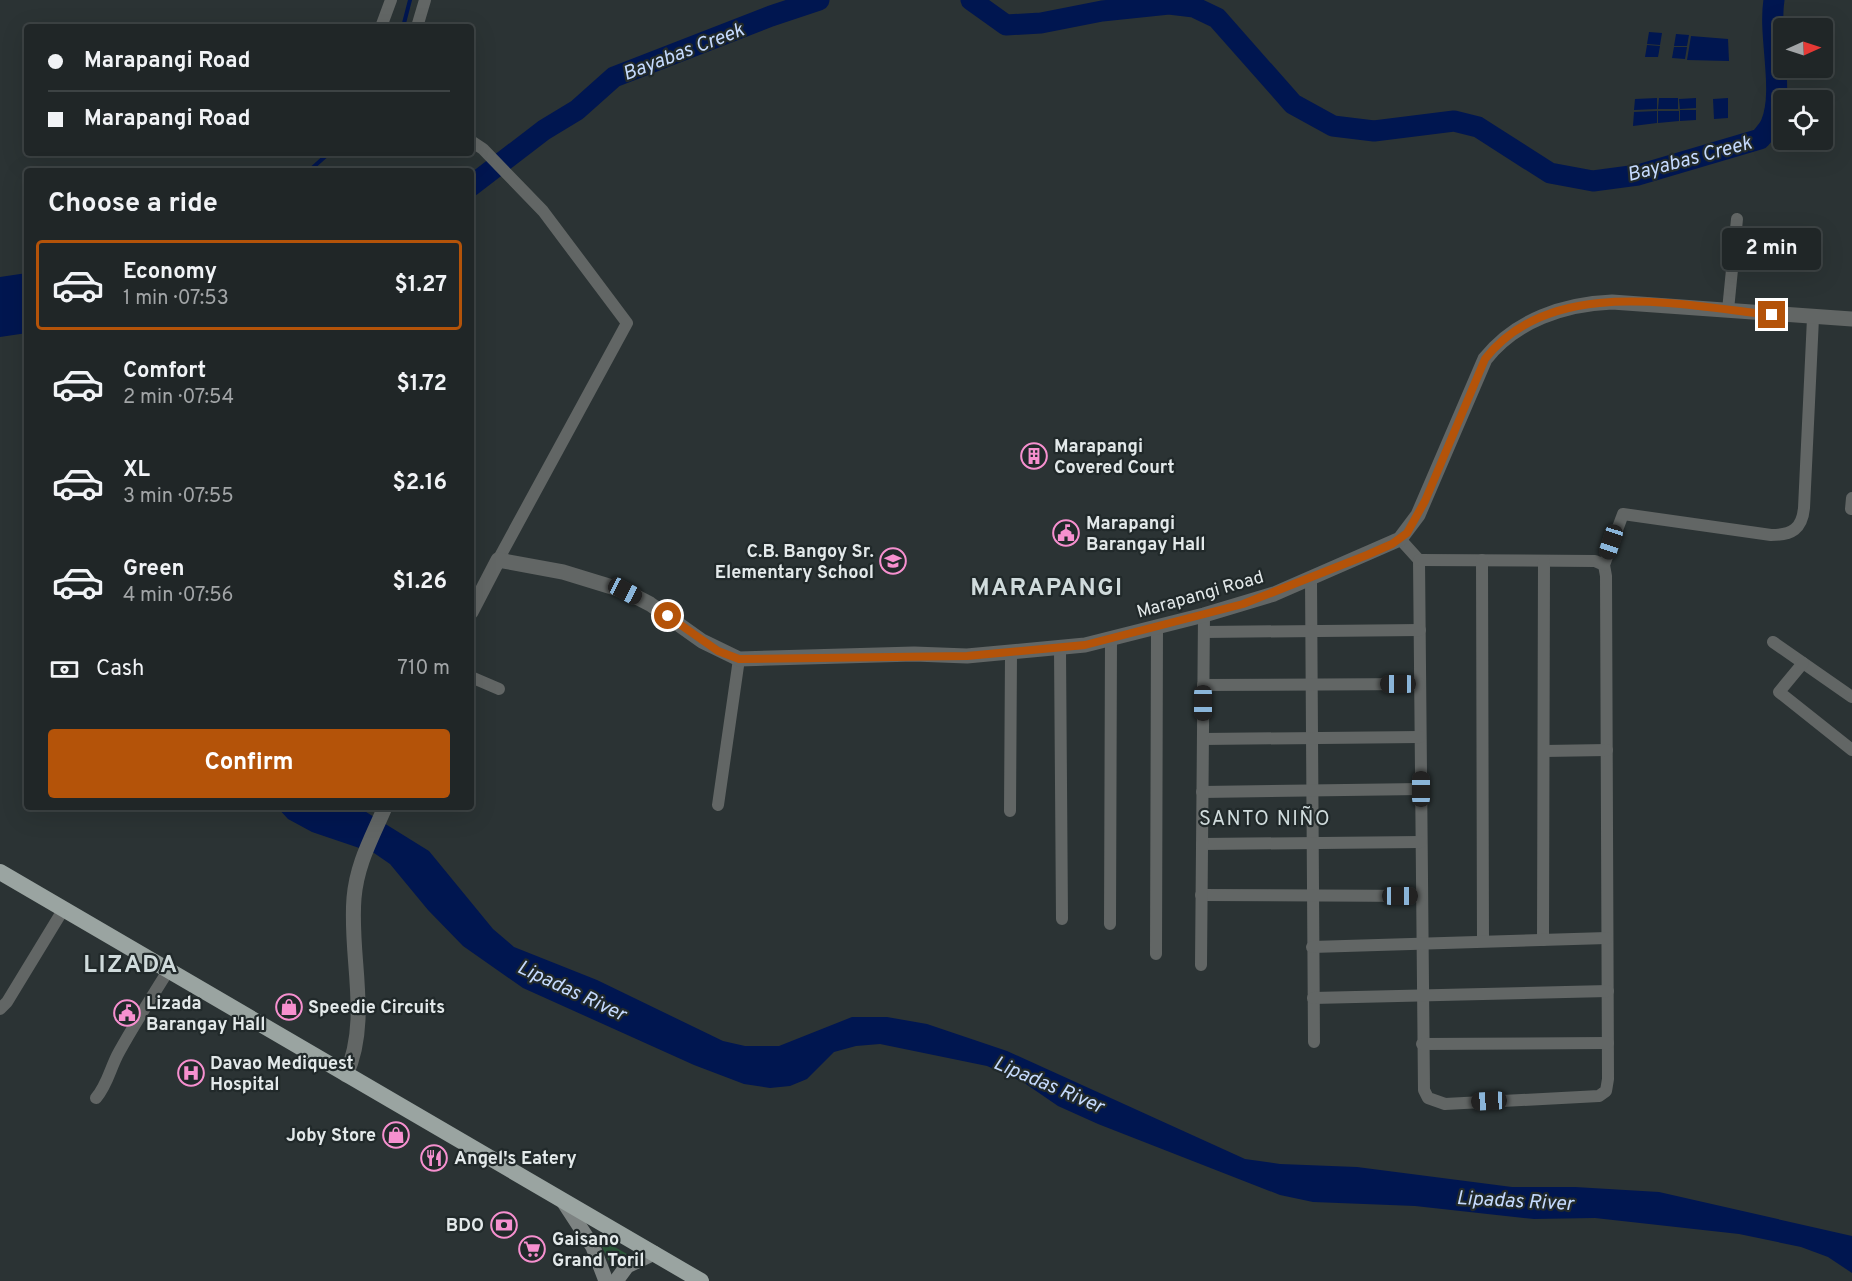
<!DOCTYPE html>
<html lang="en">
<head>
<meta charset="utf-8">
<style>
  :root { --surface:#202627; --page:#282e2f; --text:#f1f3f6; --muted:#a2a5a7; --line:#3d4344; --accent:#b45309 }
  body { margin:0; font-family:Overpass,sans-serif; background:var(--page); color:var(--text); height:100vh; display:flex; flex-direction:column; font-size:22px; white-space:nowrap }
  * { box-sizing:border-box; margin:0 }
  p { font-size:20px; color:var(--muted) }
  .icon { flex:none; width:33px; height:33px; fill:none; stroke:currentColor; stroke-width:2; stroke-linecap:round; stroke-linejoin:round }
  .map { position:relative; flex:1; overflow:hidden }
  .details { position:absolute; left:24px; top:168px; width:450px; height:642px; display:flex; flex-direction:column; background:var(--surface); border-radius:6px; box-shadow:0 6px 24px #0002,0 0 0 2px var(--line) }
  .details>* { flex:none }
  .guide { position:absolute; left:24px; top:24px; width:450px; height:132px; border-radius:6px; box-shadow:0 6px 24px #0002,0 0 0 2px var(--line); display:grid; align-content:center; height:132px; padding:0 24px; background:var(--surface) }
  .needle { width:39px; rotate:87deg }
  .tools { position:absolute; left:1773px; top:18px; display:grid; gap:12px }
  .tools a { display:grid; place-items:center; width:60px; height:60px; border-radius:6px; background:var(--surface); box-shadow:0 6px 24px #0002,0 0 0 2px var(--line); font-size:30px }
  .end { position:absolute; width:27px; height:27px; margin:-14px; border:8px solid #b45309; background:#fff; box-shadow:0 0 0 3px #fff }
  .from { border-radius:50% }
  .bubble { position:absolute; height:42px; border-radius:6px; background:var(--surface); box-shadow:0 6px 24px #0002,0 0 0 2px var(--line); font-size:20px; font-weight:700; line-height:42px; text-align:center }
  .car { position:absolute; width:18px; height:36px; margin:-18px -9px; border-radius:8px; box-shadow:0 0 4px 2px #0007; background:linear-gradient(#222 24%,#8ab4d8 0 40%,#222 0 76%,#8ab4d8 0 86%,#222 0) }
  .guide b { display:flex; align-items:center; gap:21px; height:57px; font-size:22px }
  .guide b+b { border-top:2px solid var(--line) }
  .guide i { width:15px; height:15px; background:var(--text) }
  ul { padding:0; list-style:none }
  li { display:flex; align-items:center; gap:18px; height:90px; margin:0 12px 9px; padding:0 12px; border:3px solid transparent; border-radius:6px }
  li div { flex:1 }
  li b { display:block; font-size:22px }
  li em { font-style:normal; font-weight:700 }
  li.selected { border-color:var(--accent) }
  li>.icon { width:54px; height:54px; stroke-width:1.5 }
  h2 { padding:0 24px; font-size:27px; line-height:72px }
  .pay { display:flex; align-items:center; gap:15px; height:66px; padding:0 24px; font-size:22px }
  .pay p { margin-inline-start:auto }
  .primary-button { display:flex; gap:12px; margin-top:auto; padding:12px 24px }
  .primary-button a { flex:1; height:69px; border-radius:6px; background:var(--accent); color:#fff; font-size:24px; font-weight:700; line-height:69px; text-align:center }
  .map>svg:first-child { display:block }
  .green { fill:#2b5638 }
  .water { fill:#001650 }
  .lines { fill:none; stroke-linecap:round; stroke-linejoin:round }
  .stream { stroke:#001650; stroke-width:4 }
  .river { stroke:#001650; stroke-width:21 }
  .minor { stroke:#626665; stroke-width:12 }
  .tertiary { stroke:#626665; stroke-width:15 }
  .secondary { stroke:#7d8382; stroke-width:15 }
  .trunk { stroke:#9aa4a1; stroke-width:16 }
  .route { stroke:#b45309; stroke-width:8 }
  .labels { text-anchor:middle; stroke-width:4.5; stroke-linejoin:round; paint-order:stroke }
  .poi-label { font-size:18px; font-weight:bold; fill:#e3e9ea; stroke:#21292a; text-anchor:start }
  .street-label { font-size:18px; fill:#e3e9ea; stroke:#21292a }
  .water-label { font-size:20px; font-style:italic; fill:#c5dafe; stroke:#21292a }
  .neighbourhood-label { font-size:20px; letter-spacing:1.5px; fill:#d0dbdc; stroke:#21292a }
  .district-label { font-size:24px; font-weight:bold; letter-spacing:1.5px; fill:#d0dbdc; stroke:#21292a }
</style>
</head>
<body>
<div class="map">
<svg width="1852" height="1281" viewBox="0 0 1852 1281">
  <rect width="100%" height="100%" fill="#2b3334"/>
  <polygon class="green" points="597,1237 627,1254 613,1269"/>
  <g class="water">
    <polygon points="1649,32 1662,33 1660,45 1647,44"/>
    <polygon points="1676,34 1689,35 1687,46 1674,46"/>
    <polygon points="1691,36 1728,39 1729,61 1687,60"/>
    <polygon points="1647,45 1660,46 1658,57 1645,57"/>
    <polygon points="1674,47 1687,47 1685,59 1672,58"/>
    <polygon points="1657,98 1657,109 1634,110 1635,99"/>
    <polygon points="1659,98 1678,98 1678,109 1658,109"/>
    <polygon points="1696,98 1696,108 1680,109 1679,99"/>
    <polygon points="1728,98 1728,118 1714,119 1713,99"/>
    <polygon points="1680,110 1696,110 1696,120 1680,121"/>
    <polygon points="1657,111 1657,123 1633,126 1634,112"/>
    <polygon points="1658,111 1679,111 1679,121 1658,123"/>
    <polygon points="27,273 27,333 0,337 0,277"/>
    <polygon points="277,807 358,807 429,851 493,929 514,947 597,980 723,1041 745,1046 779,1046 852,1017 887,1017 927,1024 1007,1051 1245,1159 1280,1164 1357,1167 1512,1187 1575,1187 1659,1192 1852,1236 1852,1273 1828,1257 1801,1247 1739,1234 1595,1218 1534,1219 1415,1206 1313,1202 1280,1195 1098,1124 1058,1106 1023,1082 987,1066 880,1044 856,1046 834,1052 807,1079 790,1086 770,1088 744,1084 694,1065 523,988 463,946 428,910 390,864 374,853 312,832 288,819"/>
  </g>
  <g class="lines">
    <g class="stream">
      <polyline points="797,6 802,0"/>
      <polyline points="403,27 410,0"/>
      <polyline points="309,171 329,153"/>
    </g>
    <g class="river">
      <path d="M 971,0 L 1006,25 L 1041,23 L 1102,11 L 1169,4 L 1194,7 L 1217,18 L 1293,104 L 1333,126 L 1374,131 L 1454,121 L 1478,127 L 1550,173 L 1593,181 L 1638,175 L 1760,139 C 1764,134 1769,129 1771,124 C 1785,91 1768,37 1774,0"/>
      <polyline points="471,186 544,130 577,110 614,77 771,16 819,0"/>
    </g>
    <g class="minor">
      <polyline points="381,27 391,0"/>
      <polyline points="417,27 425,0"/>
      <polyline points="471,141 483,149 543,211 627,323 498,560"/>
      <polyline points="1728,310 1737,219"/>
      <polyline points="1851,509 1852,498"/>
      <path d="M 1400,539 L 1419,560 L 1424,1090 L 1428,1098 L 1445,1104 L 1599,1096 L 1606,1091 L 1608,1079 L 1606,576 L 1604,565 L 1623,514 L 1771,535 C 1792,535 1802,529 1804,508 L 1813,318"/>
      <polyline points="1419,560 1595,561 1604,565"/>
      <polyline points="1482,560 1483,941"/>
      <polyline points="1311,579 1314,1042"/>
      <polyline points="1204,632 1420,630"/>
      <polyline points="1773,642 1852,697"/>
      <polyline points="1060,649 1062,919"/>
      <polyline points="1803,663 1779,692 1852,750"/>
      <polyline points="471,677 499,689"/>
      <polyline points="1203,685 1420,684"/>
      <polyline points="1203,739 1420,737"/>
      <polyline points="1544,751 1607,750"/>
      <polyline points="1202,792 1421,789"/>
      <polyline points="718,805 739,659"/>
      <polyline points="1010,811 1011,654"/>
      <polyline points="1202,844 1421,842"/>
      <polyline points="1201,895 1421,896"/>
      <polyline points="1110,924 1111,638"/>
      <polyline points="1543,940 1544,561"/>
      <polyline points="1312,947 1607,938"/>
      <polyline points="1156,954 1157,627"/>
      <polyline points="1201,965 1204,615"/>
      <polyline points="1313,998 1608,991"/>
      <polyline points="0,1009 7,1002 63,910"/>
      <polyline points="1422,1044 1608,1043"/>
      <path d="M 96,1098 C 108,1084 110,1068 119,1052 C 134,1025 151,998 168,971"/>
    </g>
    <g class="tertiary">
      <path d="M 471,612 L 498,560 L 563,572 L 625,591 L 650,604 L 702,641 L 739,659 L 914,654 L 967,656 L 1085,645 L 1204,615 L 1274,594 L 1400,539 L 1418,515 L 1485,359 C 1516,320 1564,304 1612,302 L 1852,319"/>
      <path d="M 346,1075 C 371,1019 349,957 354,898 C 357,863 372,838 385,807"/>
    </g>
    <g class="secondary">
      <polyline points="563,1201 593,1247 606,1281"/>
      <polyline points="616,1281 627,1266 654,1253"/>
    </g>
    <polyline class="trunk" points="0,872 701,1281"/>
  </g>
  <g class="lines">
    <path class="route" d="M 668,616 L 718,651 L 739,659 L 967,656 L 1085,645 L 1243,604 L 1367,555 L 1392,544 L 1407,533 L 1425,501 L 1485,359 C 1551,275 1680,305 1772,315"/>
  </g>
  <defs>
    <g id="building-ring" transform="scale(1.35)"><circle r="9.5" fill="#21292a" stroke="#f690cf" stroke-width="1.5"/><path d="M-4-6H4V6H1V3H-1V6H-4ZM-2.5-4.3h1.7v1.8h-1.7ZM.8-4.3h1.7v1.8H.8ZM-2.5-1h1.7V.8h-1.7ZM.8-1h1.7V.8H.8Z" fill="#f690cf"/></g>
    <g id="civic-ring" transform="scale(1.35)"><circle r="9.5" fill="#21292a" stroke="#f690cf" stroke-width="1.5"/><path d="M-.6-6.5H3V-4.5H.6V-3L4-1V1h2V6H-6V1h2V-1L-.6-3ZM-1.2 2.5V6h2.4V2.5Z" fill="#f690cf"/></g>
    <g id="school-ring" transform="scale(1.35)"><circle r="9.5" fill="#21292a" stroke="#f690cf" stroke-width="1.5"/><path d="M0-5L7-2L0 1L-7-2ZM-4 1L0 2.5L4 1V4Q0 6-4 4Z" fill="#f690cf"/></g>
    <g id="shop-ring" transform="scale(1.35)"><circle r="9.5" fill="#21292a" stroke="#f690cf" stroke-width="1.5"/><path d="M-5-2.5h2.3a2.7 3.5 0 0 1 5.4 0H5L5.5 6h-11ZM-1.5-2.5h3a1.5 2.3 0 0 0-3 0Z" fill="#f690cf"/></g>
    <g id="hospital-ring" transform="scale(1.35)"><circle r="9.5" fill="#21292a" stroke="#f690cf" stroke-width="1.5"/><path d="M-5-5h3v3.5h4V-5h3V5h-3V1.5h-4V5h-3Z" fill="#f690cf"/></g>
    <g id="restaurant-ring" transform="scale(1.35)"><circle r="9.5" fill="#21292a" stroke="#f690cf" stroke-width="1.5"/><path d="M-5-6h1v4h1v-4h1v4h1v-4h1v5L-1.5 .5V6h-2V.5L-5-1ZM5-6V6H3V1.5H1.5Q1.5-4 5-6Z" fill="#f690cf"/></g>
    <g id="bank-ring" transform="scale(1.35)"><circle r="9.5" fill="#21292a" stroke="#f690cf" stroke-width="1.5"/><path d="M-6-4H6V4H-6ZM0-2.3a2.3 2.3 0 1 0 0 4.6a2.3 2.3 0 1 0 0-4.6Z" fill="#f690cf"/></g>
    <g id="supermarket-ring" transform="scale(1.35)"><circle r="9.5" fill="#21292a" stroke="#f690cf" stroke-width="1.5"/><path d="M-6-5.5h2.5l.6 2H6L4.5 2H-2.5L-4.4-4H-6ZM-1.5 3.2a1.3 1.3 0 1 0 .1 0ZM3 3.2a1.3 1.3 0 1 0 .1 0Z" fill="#f690cf"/></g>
  </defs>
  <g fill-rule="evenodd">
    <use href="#building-ring" x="1034" y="456"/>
    <use href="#civic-ring" x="1066" y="533"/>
    <use href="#school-ring" x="893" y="561"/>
    <use href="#shop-ring" x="289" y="1007"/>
    <use href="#civic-ring" x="127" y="1013"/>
    <use href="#hospital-ring" x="191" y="1073"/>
    <use href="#shop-ring" x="396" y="1135"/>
    <use href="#restaurant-ring" x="434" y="1158"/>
    <use href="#bank-ring" x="504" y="1225"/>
    <use href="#supermarket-ring" x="532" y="1249"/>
  </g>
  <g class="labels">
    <g class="poi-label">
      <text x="1054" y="452">Marapangi<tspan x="1054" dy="21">Covered Court</tspan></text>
      <text x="1086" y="529">Marapangi<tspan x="1086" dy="21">Barangay Hall</tspan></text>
      <text x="874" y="557" text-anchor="end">C.B. Bangoy Sr.<tspan x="874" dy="21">Elementary School</tspan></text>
      <text x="146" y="1009">Lizada<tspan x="146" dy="21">Barangay Hall</tspan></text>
      <text x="308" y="1013">Speedie Circuits</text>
      <text x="210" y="1069">Davao Mediquest<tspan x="210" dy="21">Hospital</tspan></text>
      <text x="376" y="1141" text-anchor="end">Joby Store</text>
      <text x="454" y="1164">Angel's Eatery</text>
      <text x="484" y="1231" text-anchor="end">BDO</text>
      <text x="552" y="1245">Gaisano<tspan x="552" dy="21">Grand Toril</tspan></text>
    </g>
    <g class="street-label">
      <text transform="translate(1200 594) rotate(-16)" y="6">Marapangi Road</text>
    </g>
    <g class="water-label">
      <text transform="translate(683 51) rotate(-21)" y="7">Bayabas Creek</text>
      <text transform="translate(1689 158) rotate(-15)" y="7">Bayabas Creek</text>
      <text transform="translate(572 990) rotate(25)" y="7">Lipadas River</text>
      <text transform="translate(1049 1084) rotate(23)" y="7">Lipadas River</text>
      <text transform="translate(1515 1200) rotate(3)" y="7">Lipadas River</text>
    </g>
    <g class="neighbourhood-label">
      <text x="1265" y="825">SANTO NIÑO</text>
    </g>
    <g class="district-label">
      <text x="1047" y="595">MARAPANGI</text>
      <text x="131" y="972">LIZADA</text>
    </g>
  </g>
</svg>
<div class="tools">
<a><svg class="needle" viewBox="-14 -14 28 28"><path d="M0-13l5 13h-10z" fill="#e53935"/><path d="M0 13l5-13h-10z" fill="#a2a5a7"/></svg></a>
<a><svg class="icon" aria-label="locate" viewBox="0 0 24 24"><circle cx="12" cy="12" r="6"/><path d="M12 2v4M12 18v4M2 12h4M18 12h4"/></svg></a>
</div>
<i class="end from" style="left:668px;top:616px"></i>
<i class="end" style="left:1772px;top:315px"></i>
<div class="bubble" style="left:1722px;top:228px;width:99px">2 min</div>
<i class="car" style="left:1611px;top:542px;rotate:198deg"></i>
<i class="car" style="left:625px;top:591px;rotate:118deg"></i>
<i class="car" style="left:1398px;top:684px;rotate:270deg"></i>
<i class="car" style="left:1203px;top:703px;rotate:180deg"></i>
<i class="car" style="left:1421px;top:789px;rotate:0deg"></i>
<i class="car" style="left:1400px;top:896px;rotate:90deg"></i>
<i class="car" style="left:1489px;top:1101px;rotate:267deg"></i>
<div class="guide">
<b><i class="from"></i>Marapangi Road</b>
<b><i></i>Marapangi Road</b>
</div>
<section class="details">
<h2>Choose a ride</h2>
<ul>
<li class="selected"><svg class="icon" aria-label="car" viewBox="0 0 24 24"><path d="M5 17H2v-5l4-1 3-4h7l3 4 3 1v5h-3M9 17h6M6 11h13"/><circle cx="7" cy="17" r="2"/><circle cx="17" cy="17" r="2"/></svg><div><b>Economy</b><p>1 min · 07:53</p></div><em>$1.27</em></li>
<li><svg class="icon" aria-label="car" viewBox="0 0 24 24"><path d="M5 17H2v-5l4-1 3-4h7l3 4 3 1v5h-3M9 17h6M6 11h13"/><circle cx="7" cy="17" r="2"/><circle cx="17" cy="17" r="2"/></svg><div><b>Comfort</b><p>2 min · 07:54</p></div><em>$1.72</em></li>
<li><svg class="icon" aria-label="car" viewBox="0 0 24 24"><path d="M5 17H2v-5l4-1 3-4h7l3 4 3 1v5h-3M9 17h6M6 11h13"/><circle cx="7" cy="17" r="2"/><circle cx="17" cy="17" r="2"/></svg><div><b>XL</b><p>3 min · 07:55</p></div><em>$2.16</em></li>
<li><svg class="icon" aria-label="car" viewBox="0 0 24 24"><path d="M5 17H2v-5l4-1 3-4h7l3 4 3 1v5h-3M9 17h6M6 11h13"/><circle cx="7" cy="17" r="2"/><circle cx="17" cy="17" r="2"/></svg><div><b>Green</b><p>4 min · 07:56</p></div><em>$1.26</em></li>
</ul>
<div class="pay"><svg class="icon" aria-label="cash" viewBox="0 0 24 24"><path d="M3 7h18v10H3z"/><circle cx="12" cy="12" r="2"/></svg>Cash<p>710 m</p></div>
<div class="primary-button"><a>Confirm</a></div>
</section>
</div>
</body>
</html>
